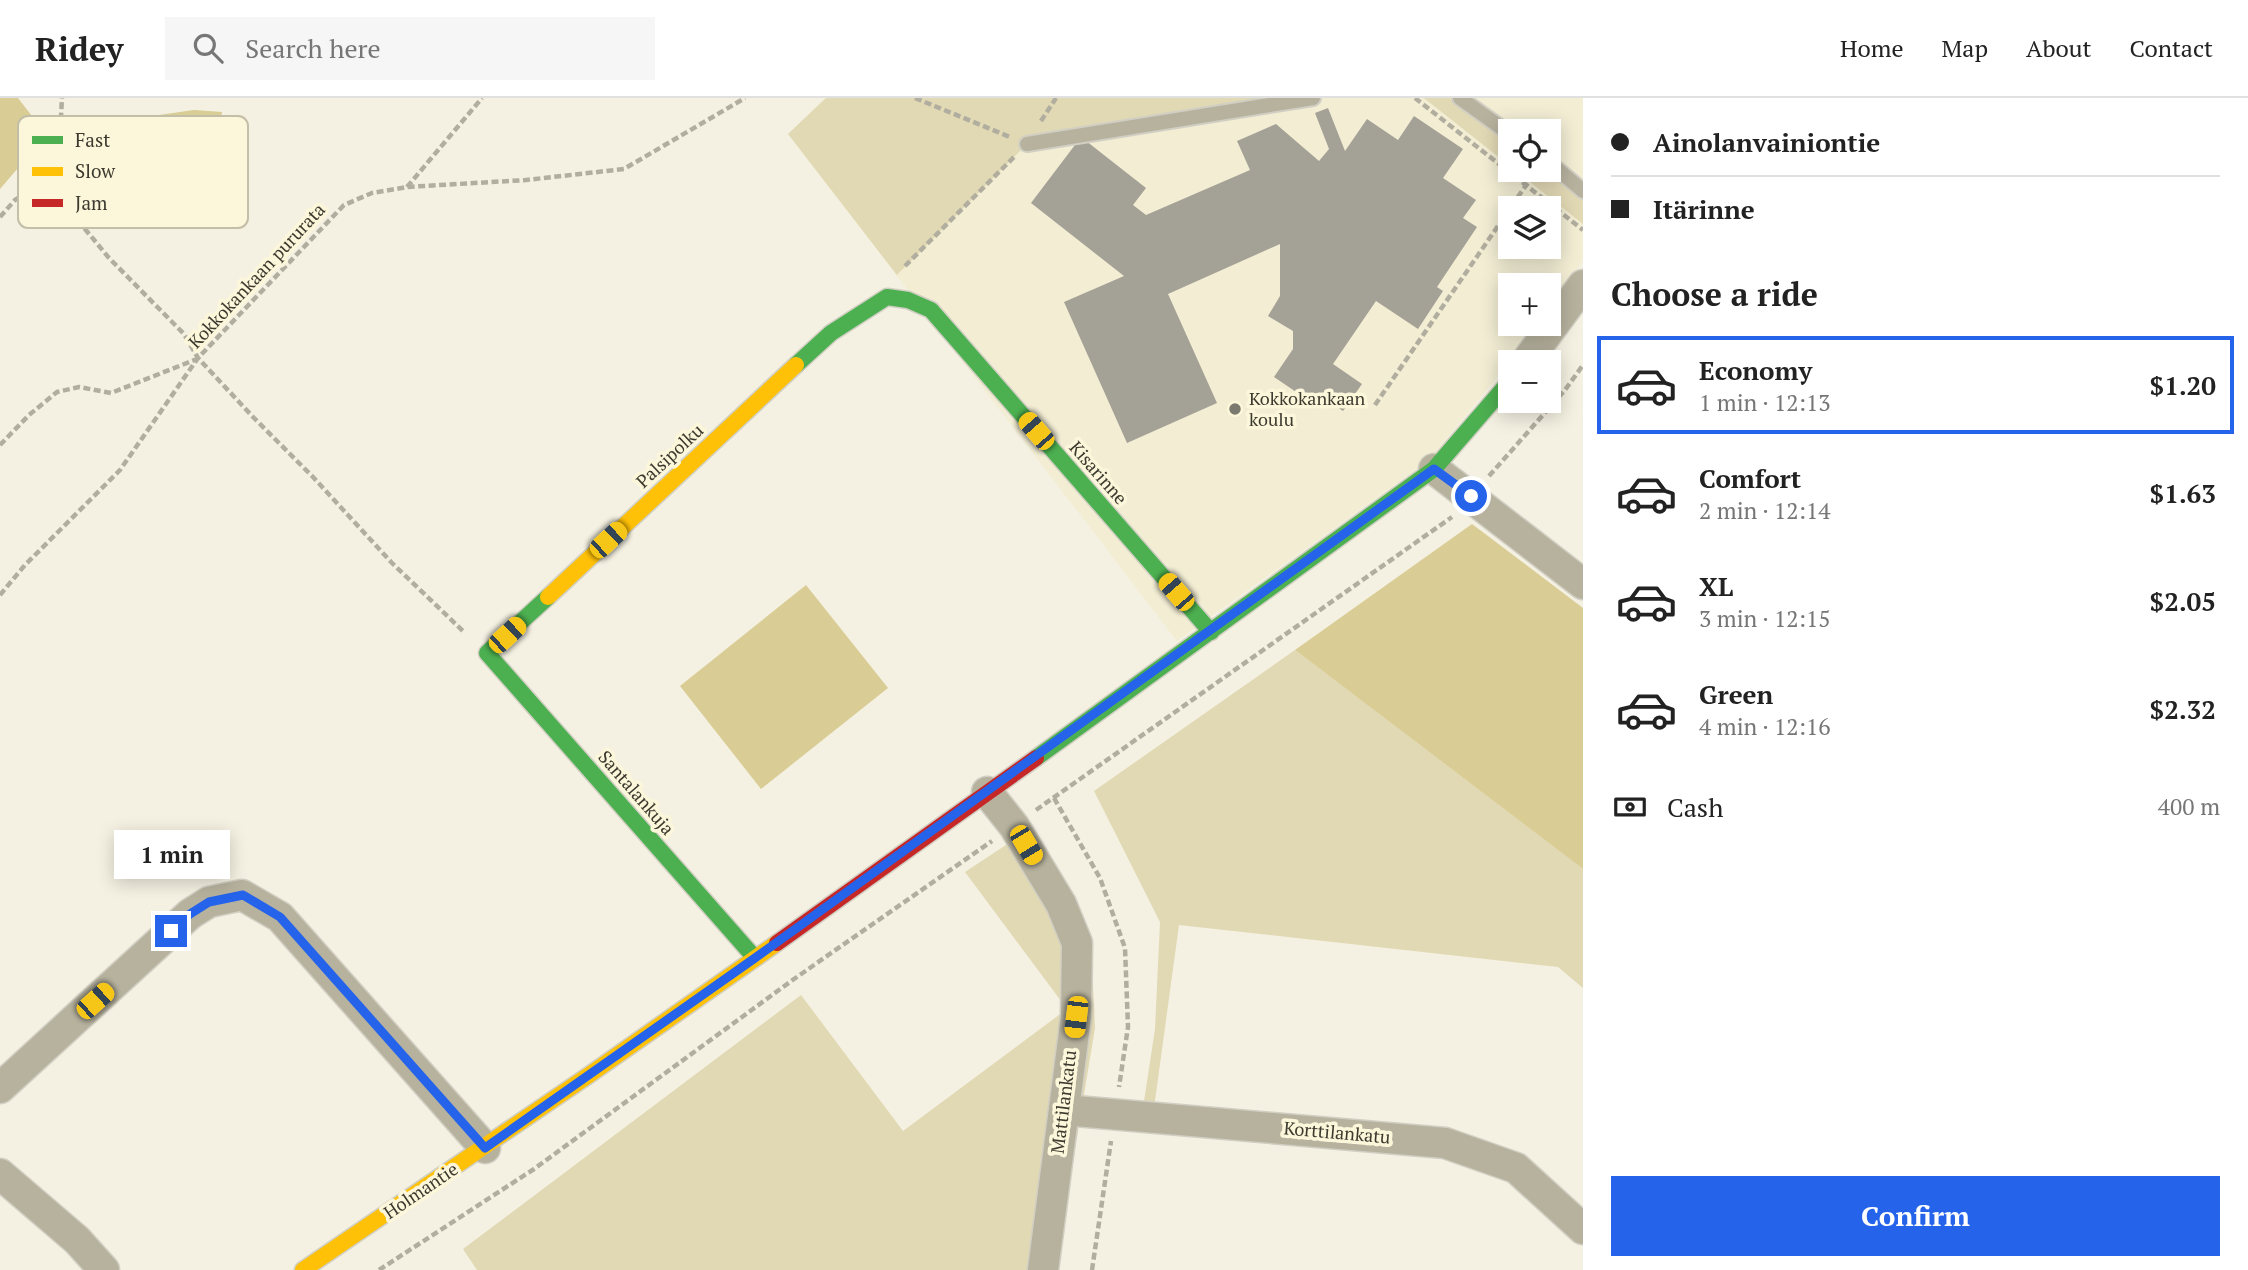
<!DOCTYPE html>
<html lang="en">
<head>
<meta charset="utf-8">
<style>
  :root { --surface:#fff; --page:#f6f6f6; --text:#222; --muted:#767676; --line:#e0e0e0; --accent:#2563eb }
  body { margin:0; font-family:"PT Serif",serif; background:var(--page); color:var(--text); height:100vh; display:flex; flex-direction:column; font-size:26px; white-space:nowrap }
  * { box-sizing:border-box; margin:0 }
  p { font-size:23px; color:var(--muted) }
  .icon { flex:none; width:38px; height:38px; fill:none; stroke:currentColor; stroke-width:2; stroke-linecap:round; stroke-linejoin:round }
  .map { position:relative; flex:1; overflow:hidden }
  .drawer { display:flex; flex-direction:column; background:var(--surface); width:665px }
  .drawer>* { flex:none }
  .banner { display:grid; align-content:center; height:154px; padding:0 28px; background:var(--surface) }
  .controls { position:absolute; left:1498px; top:21px; display:grid; gap:14px }
  .controls a { display:grid; place-items:center; width:63px; height:63px; border-radius:0px; background:var(--surface); box-shadow:0 4px 18px #0003; font-size:35px }
  .end { position:absolute; width:32px; height:32px; margin:-16px; border:9px solid #2563eb; background:#fff; box-shadow:0 0 0 4px #fff }
  .from { border-radius:50% }
  .bubble { position:absolute; height:49px; border-radius:0px; background:var(--surface); box-shadow:0 4px 18px #0003; font-size:23px; font-weight:600; line-height:49px; text-align:center }
  .car { position:absolute; width:21px; height:42px; margin:-21px -10px; border-radius:9px; box-shadow:0 0 5px 2px #0007; background:linear-gradient(#f5c518 24%,#345 0 40%,#f5c518 0 76%,#345 0 86%,#f5c518 0) }
  .banner b { display:flex; align-items:center; gap:24px; height:66px; font-size:26px }
  .banner b+b { border-top:2px solid var(--line) }
  .banner i { width:18px; height:18px; background:var(--text) }
  ul { padding:0; list-style:none }
  li { display:flex; align-items:center; gap:21px; height:98px; margin:0 14px 10px; padding:0 14px; border:4px solid transparent; border-radius:0px }
  li div { flex:1 }
  li b { display:block; font-size:26px }
  li em { font-style:normal; font-weight:600 }
  li.selected { border-color:var(--accent) }
  li>.icon { width:63px; height:63px; stroke-width:1.5 }
  h2 { padding:0 28px; font-size:32px; line-height:84px }
  .pay { display:flex; align-items:center; gap:18px; height:77px; padding:0 28px; font-size:26px }
  .pay p { margin-inline-start:auto }
  .button { display:flex; gap:14px; margin-top:auto; padding:14px 28px }
  .button a { flex:1; height:80px; border-radius:0px; background:var(--accent); color:#fff; font-size:28px; font-weight:600; line-height:80px; text-align:center }
  header { display:flex; align-items:center; gap:42px; box-sizing:border-box; height:98px; padding:0 35px; background:var(--surface); border-bottom:2px solid var(--line) }
  header strong { font-size:33px }
  nav { display:flex; gap:38px; margin-inline-start:auto; font-size:24px }
  .search { width:490px; height:63px; background:var(--page); display:flex; align-items:center; gap:18px; box-sizing:border-box; padding:0 24px; border-radius:0px; color:var(--muted); font-size:26px }
  main { display:flex; flex:1; min-height:0 }
  .map>svg:first-child { display:block }
  .built { fill:#f2edd3; fill-rule:evenodd }
  .green { fill:#e1d8b4 }
  .forest { fill:#d9cc94 }
  .building { fill:#a4a196 }
  .lines { fill:none; stroke-linecap:round; stroke-linejoin:round }
  .lane-casing { stroke:#d1cfc3; stroke-width:18 }
  .street-casing { stroke:#d1cfc3; stroke-width:33 }
  .fast-casing { stroke:#d1cfc3; stroke-width:19 }
  .slow-casing { stroke:#d1cfc3; stroke-width:19 }
  .jam-casing { stroke:#d1cfc3; stroke-width:19 }
  .path { stroke:#b1ae9f; stroke-width:4.5; stroke-dasharray:7 3.5; stroke-linecap:butt }
  .lane { stroke:#b7b29e; stroke-width:14 }
  .street { stroke:#b7b29e; stroke-width:30 }
  .fast { stroke:#4caf50; stroke-width:16 }
  .slow { stroke:#ffc107; stroke-width:16 }
  .jam { stroke:#c62828; stroke-width:16 }
  .route { stroke:#2563eb; stroke-width:9 }
  .poi-dot { fill:#7c7a6e; stroke:#fcf6da; stroke-width:2.5 }
  .labels { text-anchor:middle; stroke-width:7; stroke-linejoin:round; paint-order:stroke }
  .street-label { font-size:18px; fill:#3c3a2f; stroke:#fcf6da }
  .poi-label { font-size:18px; fill:#3c3a2f; stroke:#fcf6da; text-anchor:start }
  .key { fill:#fcf6da; stroke:#c2bea7; stroke-width:2 }
  .key-label { font-size:19px; fill:#3c3a2f }
</style>
</head>
<body>
<header>
<strong>Ridey</strong>
<div class="search"><svg class="icon" aria-label="search" viewBox="0 0 24 24"><circle cx="10" cy="10" r="6"/><path d="M15 15l6 6"/></svg>Search here</div>
<nav><a>Home</a><a>Map</a><a>About</a><a>Contact</a></nav>
</header>
<main>
<div class="map">
<svg width="1583" height="1172" viewBox="0 0 1583 1172">
  <rect width="100%" height="100%" fill="#f4f1e2"/>
  <path class="built" d="M 825,0 L 1583,0 L 1583,163 L 1549,211 L 1549,187 L 1510,187 L 1510,226 L 1538,226 L 1514,259 L 1428,363 L 1177,543 L 788,36 ZM 1510,33 L 1549,33 L 1549,72 L 1510,72 ZM 1510,110 L 1549,110 L 1549,149 L 1510,149 Z"/>
  <g class="green">
    <polygon points="826,0 1276,0 1027,46 897,177 788,36"/>
    <polygon points="1424,0 1450,0 1510,46 1510,68"/>
    <polygon points="1515,72 1544,72 1583,102 1583,126"/>
    <polygon points="1295,552 1583,771 1583,890 1558,869 1179,827 1154,1010 1143,1010 1155,931 1160,824 1094,693"/>
    <polygon points="1030,731 1068,802 1092,866 1095,930 1055,1172 477,1172 463,1151 801,897 903,1033 1067,911 965,774"/>
  </g>
  <g class="forest">
    <polygon points="0,0 18,0 45,35 43,56 18,70 0,91"/>
    <polygon points="194,12 222,14 214,61 188,70 162,126 141,107 125,78 136,54 152,40 159,17"/>
    <polygon points="1472,426 1583,510 1583,771 1295,552"/>
    <polygon points="806,487 888,590 761,691 680,588"/>
  </g>
  <polygon class="building" points="1328,10 1345,53 1367,21 1398,42 1414,18 1463,51 1443,80 1476,102 1463,120 1477,129 1437,189 1443,193 1418,231 1376,203 1333,266 1362,286 1343,313 1316,295 1311,304 1274,279 1293,251 1293,233 1268,218 1280,198 1280,146 1168,196 1217,305 1127,345 1064,204 1124,178 1031,105 1081,39 1146,90 1133,107 1146,117 1250,72 1237,43 1276,26 1319,63 1329,51 1315,15"/>
  <g class="lines">
    <g class="lane-casing">
      <g id="lane">
        <polyline points="1460,0 1510,36"/>
        <polyline points="1027,46 1313,0"/>
        <polyline points="1549,64 1583,93"/>
      </g>
    </g>
    <g class="street-casing">
      <g id="street">
        <polyline points="1526,264 1583,187"/>
        <polyline points="1434,371 1583,486"/>
        <polyline points="987,694 1014,728 1061,806 1077,845 1076,919 1043,1172"/>
        <polyline points="0,990 190,816 209,804 242,797 280,819 485,1050"/>
        <polyline points="1064,1012 1445,1045 1516,1070 1583,1131"/>
        <polyline points="0,1076 77,1142 104,1172"/>
      </g>
    </g>
    <g class="fast-casing">
      <g id="fast">
        <polyline points="796,267 831,235 887,199 908,202 931,212 1211,534"/>
        <polyline points="548,499 487,555 755,860"/>
        <polyline points="1036,660 1434,371 1510,283"/>
      </g>
    </g>
    <g class="slow-casing">
      <g id="slow">
        <polyline points="548,499 796,267"/>
        <polyline points="303,1172 589,977 777,845"/>
      </g>
    </g>
    <g class="jam-casing">
      <polyline id="jam" points="777,845 1036,660"/>
    </g>
    <g class="path">
      <polyline points="915,0 1010,39"/>
      <polyline points="1415,0 1583,132"/>
      <polyline points="1041,23 1056,0"/>
      <polyline points="58,74 62,0"/>
      <polyline points="407,89 482,0"/>
      <polyline points="0,119 15,102 58,74 85,131 109,160 184,236 198,260 254,320 313,379 392,465 464,534"/>
      <polyline points="905,168 1015,58"/>
      <polyline points="1375,307 1533,77"/>
      <polyline points="0,347 29,317 57,294 79,289 111,295 197,261"/>
      <polyline points="1489,378 1565,292 1583,267"/>
      <polyline points="0,497 25,467 120,372 198,260 344,107 372,95 407,89 526,82 624,71 745,0"/>
      <polyline points="1054,700 1100,780 1125,850 1128,929 1119,989"/>
      <polyline points="1036,712 1452,419"/>
      <polyline points="379,1172 534,1071 794,881 992,743"/>
      <polyline points="1092,1172 1111,1043"/>
    </g>
    <use href="#lane" class="lane"/>
    <use href="#street" class="street"/>
    <use href="#fast" class="fast"/>
    <use href="#slow" class="slow"/>
    <use href="#jam" class="jam"/>
  </g>
  <g class="lines">
    <polyline class="route" points="171,833 190,816 209,804 243,797 280,819 485,1050 755,860 1434,371 1471,398"/>
  </g>
  <circle class="poi-dot" cx="1235" cy="311" r="7"/>
  <g class="labels">
    <g class="street-label">
      <text transform="translate(257 178) rotate(-47)" y="6">Kokkokankaan pururata</text>
      <text transform="translate(670 358) rotate(-43)" y="6">Palsipolku</text>
      <text transform="translate(1098 375) rotate(49)" y="6">Kisarinne</text>
      <text transform="translate(636 695) rotate(49)" y="6">Santalankuja</text>
      <text transform="translate(1064 1004) rotate(-83)" y="6">Mattilankatu</text>
      <text transform="translate(1337 1035) rotate(5)" y="6">Korttilankatu</text>
      <text transform="translate(421 1093) rotate(-34)" y="6">Holmantie</text>
    </g>
    <g class="poi-label">
      <text x="1249" y="307">Kokkokankaan<tspan x="1249" dy="21">koulu</tspan></text>
    </g>
  </g>
  <rect x="18" y="18" width="230" height="112" rx="10" class="key"/>
  <rect x="32" y="38" width="31" height="8" fill="#4caf50"/>
  <rect x="32" y="69" width="31" height="9" fill="#ffc107"/>
  <rect x="32" y="101" width="31" height="8" fill="#c62828"/>
  <g class="key-label">
    <text x="75" y="49">Fast</text>
    <text x="75" y="80">Slow</text>
    <text x="75" y="112">Jam</text>
  </g>
</svg>
<div class="controls">
<a><svg class="icon" aria-label="locate" viewBox="0 0 24 24"><circle cx="12" cy="12" r="6"/><path d="M12 2v4M12 18v4M2 12h4M18 12h4"/></svg></a>
<a><svg class="icon" aria-label="layers" viewBox="0 0 24 24"><path d="M12 4l9 5-9 5-9-5zM3 14l9 5 9-5"/></svg></a>
<a>+</a>
<a>−</a>
</div>
<i class="end from" style="left:1471px;top:398px"></i>
<i class="end" style="left:171px;top:833px"></i>
<div class="bubble" style="left:114px;top:732px;width:116px">1 min</div>
<i class="car" style="left:1036px;top:333px;rotate:319deg"></i>
<i class="car" style="left:608px;top:442px;rotate:47deg"></i>
<i class="car" style="left:1176px;top:494px;rotate:319deg"></i>
<i class="car" style="left:507px;top:537px;rotate:47deg"></i>
<i class="car" style="left:1026px;top:747px;rotate:149deg"></i>
<i class="car" style="left:95px;top:903px;rotate:48deg"></i>
<i class="car" style="left:1076px;top:919px;rotate:187deg"></i>
</div>
<section class="drawer">
<div class="banner">
<b><i class="from"></i>Ainolanvainiontie</b>
<b><i></i>Itärinne</b>
</div>
<h2>Choose a ride</h2>
<ul>
<li class="selected"><svg class="icon" aria-label="car" viewBox="0 0 24 24"><path d="M5 17H2v-5l4-1 3-4h7l3 4 3 1v5h-3M9 17h6M6 11h13"/><circle cx="7" cy="17" r="2"/><circle cx="17" cy="17" r="2"/></svg><div><b>Economy</b><p>1 min · 12:13</p></div><em>$1.20</em></li>
<li><svg class="icon" aria-label="car" viewBox="0 0 24 24"><path d="M5 17H2v-5l4-1 3-4h7l3 4 3 1v5h-3M9 17h6M6 11h13"/><circle cx="7" cy="17" r="2"/><circle cx="17" cy="17" r="2"/></svg><div><b>Comfort</b><p>2 min · 12:14</p></div><em>$1.63</em></li>
<li><svg class="icon" aria-label="car" viewBox="0 0 24 24"><path d="M5 17H2v-5l4-1 3-4h7l3 4 3 1v5h-3M9 17h6M6 11h13"/><circle cx="7" cy="17" r="2"/><circle cx="17" cy="17" r="2"/></svg><div><b>XL</b><p>3 min · 12:15</p></div><em>$2.05</em></li>
<li><svg class="icon" aria-label="car" viewBox="0 0 24 24"><path d="M5 17H2v-5l4-1 3-4h7l3 4 3 1v5h-3M9 17h6M6 11h13"/><circle cx="7" cy="17" r="2"/><circle cx="17" cy="17" r="2"/></svg><div><b>Green</b><p>4 min · 12:16</p></div><em>$2.32</em></li>
</ul>
<div class="pay"><svg class="icon" aria-label="cash" viewBox="0 0 24 24"><path d="M3 7h18v10H3z"/><circle cx="12" cy="12" r="2"/></svg>Cash<p>400 m</p></div>
<div class="button"><a>Confirm</a></div>
</section>
</main>
</body>
</html>
